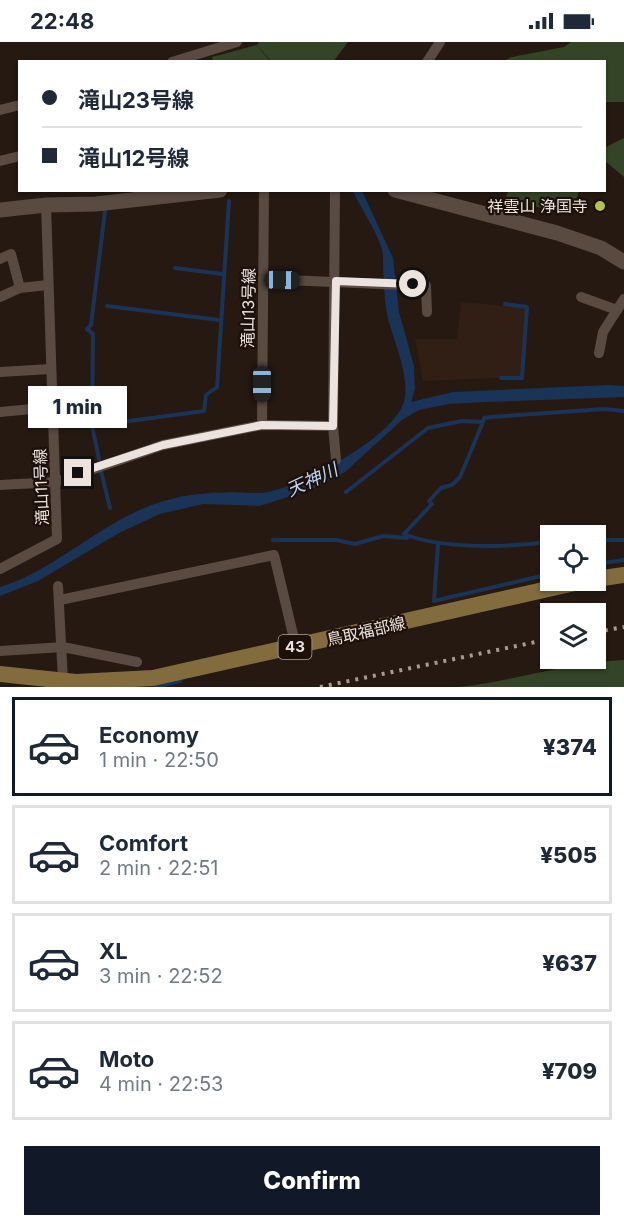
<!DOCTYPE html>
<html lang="en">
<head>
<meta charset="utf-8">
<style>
  :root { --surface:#fff; --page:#f2f2f3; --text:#1f2937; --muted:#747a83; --line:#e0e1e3; --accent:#111827 }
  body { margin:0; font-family:Inter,"Noto Sans JP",sans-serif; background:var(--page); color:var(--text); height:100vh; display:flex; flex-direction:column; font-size:22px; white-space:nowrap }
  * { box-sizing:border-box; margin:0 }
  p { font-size:20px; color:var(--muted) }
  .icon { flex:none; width:33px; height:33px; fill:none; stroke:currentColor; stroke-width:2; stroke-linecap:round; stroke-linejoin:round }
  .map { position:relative; height:645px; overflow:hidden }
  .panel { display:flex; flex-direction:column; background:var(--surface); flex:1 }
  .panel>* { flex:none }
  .top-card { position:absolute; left:18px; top:18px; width:588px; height:132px; border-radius:0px; box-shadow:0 2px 4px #0004; display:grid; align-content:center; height:132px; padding:0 24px; background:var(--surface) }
  .controls { position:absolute; left:540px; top:483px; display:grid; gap:12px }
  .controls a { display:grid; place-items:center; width:66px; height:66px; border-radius:0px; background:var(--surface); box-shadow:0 2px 4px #0004; font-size:30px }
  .end { position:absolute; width:27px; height:27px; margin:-14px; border:8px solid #ece3de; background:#111; box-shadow:0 0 0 3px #111 }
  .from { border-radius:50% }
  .bubble { position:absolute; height:42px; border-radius:0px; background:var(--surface); box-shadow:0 2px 4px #0004; font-size:20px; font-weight:800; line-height:42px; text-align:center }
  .car { position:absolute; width:18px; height:36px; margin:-18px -9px; border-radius:8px; box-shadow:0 0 4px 2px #0007; background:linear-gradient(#222 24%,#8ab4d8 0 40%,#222 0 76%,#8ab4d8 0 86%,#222 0) }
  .top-card b { display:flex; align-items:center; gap:21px; height:57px; font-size:22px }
  .top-card b+b { border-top:2px solid var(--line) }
  .top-card i { width:15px; height:15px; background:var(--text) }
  ul { padding:10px 0 0; list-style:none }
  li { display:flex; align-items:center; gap:18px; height:99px; margin:0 12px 9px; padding:0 12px; border:3px solid var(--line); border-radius:0px }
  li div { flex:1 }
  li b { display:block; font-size:22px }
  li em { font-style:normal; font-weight:800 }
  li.current { border-color:var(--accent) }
  li>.icon { width:54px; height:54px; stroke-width:1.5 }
  .button { display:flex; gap:12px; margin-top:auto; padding:12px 24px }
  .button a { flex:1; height:69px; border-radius:0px; background:var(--accent); color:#fff; font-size:24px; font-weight:800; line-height:69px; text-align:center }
  .status { display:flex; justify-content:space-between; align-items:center; height:42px; padding:0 30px; background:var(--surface); direction:ltr }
  .status svg { height:16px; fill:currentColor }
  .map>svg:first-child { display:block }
  .built { fill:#311f15 }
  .green { fill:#344426 }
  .water { fill:#193456 }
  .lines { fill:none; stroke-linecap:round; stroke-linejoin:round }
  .stream { stroke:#193456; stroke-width:4 }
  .street { stroke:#594a42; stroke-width:10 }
  .secondary { stroke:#594a42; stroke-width:15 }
  .primary { stroke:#826b3c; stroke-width:16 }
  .rail { stroke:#a69c96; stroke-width:4; stroke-dasharray:3 6; stroke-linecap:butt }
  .route { stroke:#ece3de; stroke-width:8 }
  .poi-dot { fill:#b3c24b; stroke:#1c1009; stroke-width:2 }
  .labels { text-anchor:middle; stroke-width:4.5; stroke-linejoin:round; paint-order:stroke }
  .shield { fill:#1c1009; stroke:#aea49e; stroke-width:1.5 }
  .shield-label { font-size:15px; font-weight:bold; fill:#ece3de }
  .poi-label { font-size:16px; fill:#ece3de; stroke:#1c1009; text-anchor:end }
  .street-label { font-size:16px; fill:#ece3de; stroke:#1c1009 }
  .water-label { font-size:18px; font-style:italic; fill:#bad6fb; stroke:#1c1009 }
</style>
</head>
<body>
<div class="status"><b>22:48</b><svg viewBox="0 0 49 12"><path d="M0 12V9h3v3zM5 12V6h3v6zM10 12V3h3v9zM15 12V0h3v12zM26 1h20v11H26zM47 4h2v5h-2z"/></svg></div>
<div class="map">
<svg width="624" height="645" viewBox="0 0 624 645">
  <rect width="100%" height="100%" fill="#251912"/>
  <polygon class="built" points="461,260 526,266 521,335 423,339 415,297 457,297"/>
  <g class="green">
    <polygon points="259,0 348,0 333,20 271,19 257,3"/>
    <polygon points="571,0 624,0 624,60 605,60 604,20 504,19 512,15 564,5"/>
    <polygon points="257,3 270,19 213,19 212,15"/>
    <polygon points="624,96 624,135 605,119 604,106"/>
    <polygon points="509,148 579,148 579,149 572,170 516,162 515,159 508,163 505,156"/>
    <path d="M 624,618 L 624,645 L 459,645 C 515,639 568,620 624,618 Z"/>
  </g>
  <path class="water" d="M 353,149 L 362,149 L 393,216 L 399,270 L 414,324 L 415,347 L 411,360 L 453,350 L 609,343 L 624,344 L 624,355 L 486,360 L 449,362 L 419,368 L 402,378 L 345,430 L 312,447 L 260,464 L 203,462 L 160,472 L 119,491 L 38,539 L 0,554 L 0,545 C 59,527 104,476 164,459 C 186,452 208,451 231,450 C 245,450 258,453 272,449 C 304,442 401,392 405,355 C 408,327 393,299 387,272 C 384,255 383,229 383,214 C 384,201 359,163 353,149 Z"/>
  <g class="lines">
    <g class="stream">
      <polyline points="175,226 222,232"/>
      <polyline points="107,264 219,278"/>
      <polyline points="501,336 522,336 527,265 505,262"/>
      <path d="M 483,380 L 460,435 L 452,443 L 441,446 L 429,459 L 432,462 L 404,492 C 444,508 508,505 550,500"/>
      <polyline points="92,384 204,369 206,353 217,345 229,159"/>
      <polyline points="99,417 92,384 93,292 87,287 91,283 105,169"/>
      <polyline points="101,429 110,466"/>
      <polyline points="346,450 428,386 462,379 483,380 484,376 491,375 604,367 624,369"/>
      <polyline points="273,498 336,498 355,502 383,494 407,496"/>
      <polyline points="596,498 624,498"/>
      <polyline points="438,503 434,559 550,532"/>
      <polyline points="597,522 624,518"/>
      <polyline points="156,645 180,639"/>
    </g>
    <g class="street">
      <polyline points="172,20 237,0"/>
      <polyline points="427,20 440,0"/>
      <polyline points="0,68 20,63"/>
      <polyline points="0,119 20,114"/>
      <polyline points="0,217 11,212 20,246 0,255"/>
      <polyline points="263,237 426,244 427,270"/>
      <polyline points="20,246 48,243"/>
      <polyline points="581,255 617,268"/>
      <polyline points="599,311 603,290 624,257"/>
      <polyline points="0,330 51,327"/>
      <polyline points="0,370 53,365"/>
      <polyline points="262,383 264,148"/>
      <polyline points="333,384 336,418"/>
      <polyline points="0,443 56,440 163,403 262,383 333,384 335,148"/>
      <polyline points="0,527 57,497 46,163"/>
      <polyline points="58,544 63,639"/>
      <polyline points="60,558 274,513 296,605"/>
      <polyline points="0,609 63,605 137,620"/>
    </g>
    <g class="secondary">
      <polyline points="395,148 557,191 601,206 624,220"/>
      <polyline points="0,168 46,163 96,162 220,148"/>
    </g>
    <g class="primary">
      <polyline points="596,537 624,533"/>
      <polyline points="0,632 76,640 153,636 588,538"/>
    </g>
    <g class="rail">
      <polyline points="596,590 624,585"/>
      <polyline points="320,645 550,597"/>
    </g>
  </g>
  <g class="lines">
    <polyline class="route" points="78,431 163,403 262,383 333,384 336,239 413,242"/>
  </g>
  <circle class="poi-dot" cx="600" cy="164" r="6"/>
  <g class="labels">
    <rect class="shield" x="278.5" y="593" width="33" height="24" rx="4.5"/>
    <g class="shield-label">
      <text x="295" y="610">43</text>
    </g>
    <g class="poi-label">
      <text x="588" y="170">祥雲山 浄国寺</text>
    </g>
    <g class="street-label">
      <text transform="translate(248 266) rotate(-89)" y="6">滝山13号線</text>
      <text transform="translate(41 445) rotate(-92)" y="6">滝山11号線</text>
      <text transform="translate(366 589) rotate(-13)" y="6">鳥取福部線</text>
    </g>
    <g class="water-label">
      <text transform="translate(312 438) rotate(-25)" y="6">天神川</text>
    </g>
  </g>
</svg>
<div class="controls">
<a><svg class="icon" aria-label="locate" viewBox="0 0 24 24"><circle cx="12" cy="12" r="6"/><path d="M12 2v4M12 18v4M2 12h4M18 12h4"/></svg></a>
<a><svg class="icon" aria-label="layers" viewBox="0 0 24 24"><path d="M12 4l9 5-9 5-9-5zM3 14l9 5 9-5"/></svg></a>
</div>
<i class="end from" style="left:413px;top:242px"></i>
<i class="end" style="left:78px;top:431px"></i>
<div class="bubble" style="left:28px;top:344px;width:99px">1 min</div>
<i class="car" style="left:282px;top:238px;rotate:91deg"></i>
<i class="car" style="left:262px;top:342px;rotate:180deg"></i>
<div class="top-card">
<b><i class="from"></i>滝山23号線</b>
<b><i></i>滝山12号線</b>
</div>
</div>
<section class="panel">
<ul>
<li class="current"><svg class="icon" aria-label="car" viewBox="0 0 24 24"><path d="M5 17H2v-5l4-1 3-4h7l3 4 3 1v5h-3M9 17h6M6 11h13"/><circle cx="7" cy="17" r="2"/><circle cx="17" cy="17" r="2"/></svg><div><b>Economy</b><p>1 min · 22:50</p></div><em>¥374</em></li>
<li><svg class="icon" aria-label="car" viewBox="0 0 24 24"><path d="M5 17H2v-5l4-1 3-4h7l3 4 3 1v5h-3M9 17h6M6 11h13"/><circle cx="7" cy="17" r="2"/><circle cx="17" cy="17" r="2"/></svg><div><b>Comfort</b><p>2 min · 22:51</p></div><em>¥505</em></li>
<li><svg class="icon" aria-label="car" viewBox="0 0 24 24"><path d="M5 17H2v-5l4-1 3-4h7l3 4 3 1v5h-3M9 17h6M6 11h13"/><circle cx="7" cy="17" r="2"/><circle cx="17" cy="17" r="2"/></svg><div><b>XL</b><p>3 min · 22:52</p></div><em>¥637</em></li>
<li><svg class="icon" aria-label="car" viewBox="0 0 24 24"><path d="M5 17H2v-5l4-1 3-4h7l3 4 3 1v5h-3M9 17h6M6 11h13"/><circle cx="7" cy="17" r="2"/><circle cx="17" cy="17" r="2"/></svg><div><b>Moto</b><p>4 min · 22:53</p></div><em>¥709</em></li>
</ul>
<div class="button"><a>Confirm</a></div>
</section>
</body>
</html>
